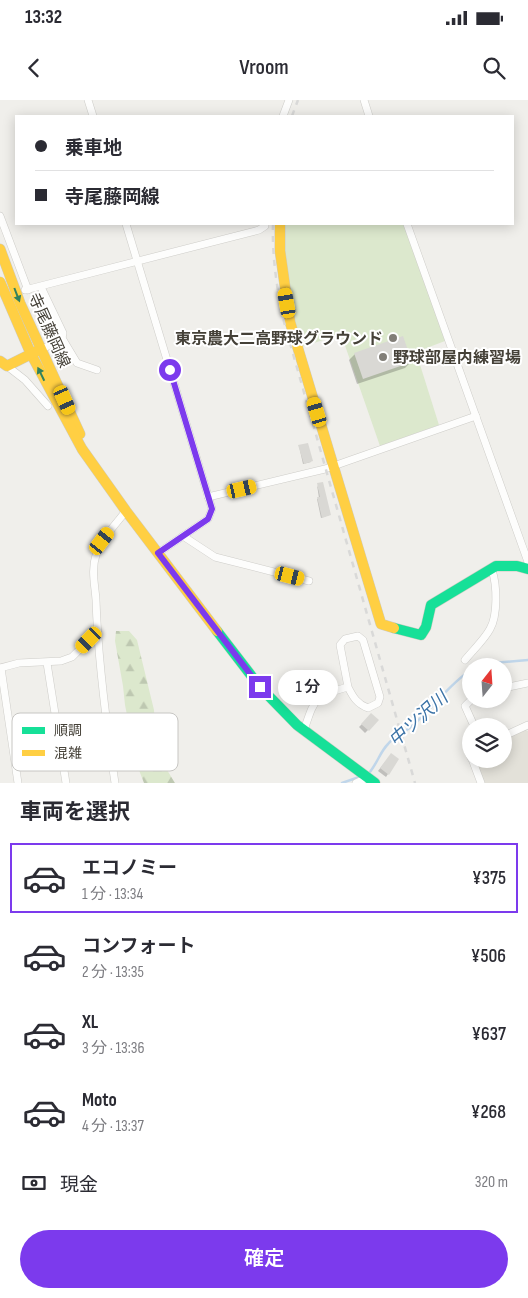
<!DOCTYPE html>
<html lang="ja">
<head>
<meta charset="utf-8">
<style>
  :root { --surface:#fff; --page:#f2f2f3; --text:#2b2b33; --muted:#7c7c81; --line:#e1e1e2; --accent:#7c3aed }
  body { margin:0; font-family:"Sofia Sans Condensed","Noto Sans JP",sans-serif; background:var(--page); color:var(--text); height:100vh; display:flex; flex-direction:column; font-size:19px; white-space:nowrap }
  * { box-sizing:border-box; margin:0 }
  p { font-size:16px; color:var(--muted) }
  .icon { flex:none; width:28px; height:28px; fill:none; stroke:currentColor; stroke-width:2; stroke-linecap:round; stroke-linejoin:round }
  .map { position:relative; height:683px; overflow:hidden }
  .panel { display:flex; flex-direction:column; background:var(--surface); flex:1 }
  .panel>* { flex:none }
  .banner { position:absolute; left:15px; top:15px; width:499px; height:110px; border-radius:0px; box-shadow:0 2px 12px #0003; display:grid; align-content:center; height:110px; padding:0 20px; background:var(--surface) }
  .needle { width:32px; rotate:17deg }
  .fabs { position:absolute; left:462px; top:558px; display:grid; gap:10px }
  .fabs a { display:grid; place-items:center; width:50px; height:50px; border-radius:50%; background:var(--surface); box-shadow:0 2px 12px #0003; font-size:25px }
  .end { position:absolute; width:22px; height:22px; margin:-11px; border:6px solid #7c3aed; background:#fff; box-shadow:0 0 0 2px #fff }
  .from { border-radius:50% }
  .bubble { position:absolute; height:35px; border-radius:18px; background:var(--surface); box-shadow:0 2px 12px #0003; font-size:16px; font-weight:600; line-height:35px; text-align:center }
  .car { position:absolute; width:15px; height:30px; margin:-15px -8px; border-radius:6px; box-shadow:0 0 4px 1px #0007; background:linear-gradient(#f5c518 24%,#345 0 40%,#f5c518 0 76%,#345 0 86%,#f5c518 0) }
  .banner b { display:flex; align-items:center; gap:18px; height:48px; font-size:19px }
  .banner b+b { border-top:1px solid var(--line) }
  .banner i { width:12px; height:12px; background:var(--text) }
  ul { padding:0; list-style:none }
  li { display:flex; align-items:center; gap:15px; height:70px; margin:0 10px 8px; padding:0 10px; border:2px solid transparent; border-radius:0px }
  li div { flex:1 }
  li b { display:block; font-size:19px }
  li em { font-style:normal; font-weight:600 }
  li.selected { border-color:var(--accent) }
  li>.icon { width:45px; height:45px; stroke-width:1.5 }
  h2 { padding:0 20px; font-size:22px; line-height:60px }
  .pay { display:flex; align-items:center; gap:12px; height:55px; padding:0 20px; font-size:19px }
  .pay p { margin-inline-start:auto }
  .button { display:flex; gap:10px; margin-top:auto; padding:10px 20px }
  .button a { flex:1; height:58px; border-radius:30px; background:var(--accent); color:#fff; font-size:20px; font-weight:600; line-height:58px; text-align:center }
  .status { display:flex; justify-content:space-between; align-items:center; height:35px; padding:0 25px; background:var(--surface); direction:ltr }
  .status svg { height:14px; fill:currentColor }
  header { display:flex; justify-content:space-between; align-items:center; height:65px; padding:0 20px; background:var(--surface); font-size:22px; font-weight:600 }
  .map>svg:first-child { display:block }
  .residential { fill:#e3e1d9 }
  .forest { fill:url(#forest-firs) }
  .pitch { fill:#dce8cd }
  .shadow { fill:#0003 }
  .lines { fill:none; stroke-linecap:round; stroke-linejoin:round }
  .stream { stroke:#c0d6ea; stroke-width:2.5 }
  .building { fill:#d9d8d4 }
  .street-casing { stroke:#cecdc9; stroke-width:8 }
  .fast-casing { stroke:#ceccc2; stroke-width:11 }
  .slow-casing { stroke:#ceccc2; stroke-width:11 }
  .street { stroke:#fdfdfc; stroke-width:7 }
  .fast { stroke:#16e098; stroke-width:10 }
  .slow { stroke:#ffcf43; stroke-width:10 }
  .rail { stroke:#d9d9d8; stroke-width:2.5; stroke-dasharray:6 6; stroke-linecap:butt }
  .oneway { fill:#32815e }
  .route { stroke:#7c3aed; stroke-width:6 }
  .poi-dot { fill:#817e77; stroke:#fff; stroke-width:2 }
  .labels { text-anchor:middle; stroke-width:4; stroke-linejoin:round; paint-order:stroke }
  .street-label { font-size:16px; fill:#454138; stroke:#fff }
  .poi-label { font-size:16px; font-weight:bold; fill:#454138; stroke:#fff; text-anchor:end }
  .water-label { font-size:18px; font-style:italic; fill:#3b73a7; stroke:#fff }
  .key { fill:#fff; stroke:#c7c6c3; stroke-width:1 }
  .key-label { font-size:14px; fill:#454138 }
</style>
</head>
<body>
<div class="status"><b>13:32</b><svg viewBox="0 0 49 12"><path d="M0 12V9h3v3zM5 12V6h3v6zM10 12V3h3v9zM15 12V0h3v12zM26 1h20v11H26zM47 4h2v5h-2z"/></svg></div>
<header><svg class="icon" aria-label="back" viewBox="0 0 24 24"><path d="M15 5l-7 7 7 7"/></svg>Vroom<svg class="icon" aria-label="search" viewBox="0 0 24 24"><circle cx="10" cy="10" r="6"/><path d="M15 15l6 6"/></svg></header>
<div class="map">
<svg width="528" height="683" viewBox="0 0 528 683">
  <defs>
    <pattern id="forest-firs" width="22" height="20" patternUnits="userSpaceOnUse" patternTransform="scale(1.25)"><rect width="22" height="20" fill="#dce8cd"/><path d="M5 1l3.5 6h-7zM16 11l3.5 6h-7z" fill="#bec8b1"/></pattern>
  </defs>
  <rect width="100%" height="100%" fill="#f0efeb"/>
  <polygon class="residential" points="525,630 528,631 528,683 479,683 471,659 504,659 504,639"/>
  <polygon class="forest" points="116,531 129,531 137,540 154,610 156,652 175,683 144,683 137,665 125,605 123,586 115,541"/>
  <polygon class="pitch" points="286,124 404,124 445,241 416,252 439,325 380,346 341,234 302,247 291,214 284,174 283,125"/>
  <g class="shadow">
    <polygon points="355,254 411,262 405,268 357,284 349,260"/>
    <polygon points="299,346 311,362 303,364"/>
    <polygon points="317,385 329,415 321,418 317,399 319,398"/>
    <polygon points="371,615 377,621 365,633 359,627"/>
    <polygon points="389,657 388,674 386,677 378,671"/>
  </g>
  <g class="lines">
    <g class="stream">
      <polyline points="477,566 493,563 528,560"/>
      <path d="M 369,673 C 377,664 380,652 388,644 C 394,636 404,633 412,626 C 432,609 450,583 471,570"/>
      <polyline points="342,683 362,676"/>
    </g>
  </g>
  <g class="building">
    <polygon points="403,236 412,262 363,279 354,253"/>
    <polygon points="308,343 313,361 304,364 298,345"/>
    <polygon points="323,382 331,415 322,418 317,397 320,397 317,383"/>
    <polygon points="371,613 379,620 369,631 361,624"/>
    <polygon points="391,653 399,659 389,675 380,668"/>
  </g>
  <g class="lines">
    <g class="street-casing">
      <g id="street">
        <polyline points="88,0 93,16"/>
        <polyline points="364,0 369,16"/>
        <polyline points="283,16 289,0"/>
        <polyline points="0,116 28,190"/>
        <polyline points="126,124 212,409 208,419 158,453"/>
        <polyline points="407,124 528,462"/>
        <polyline points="41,187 63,233 62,238 41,250"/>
        <polyline points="25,190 259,130 265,126 265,124"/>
        <polyline points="62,238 77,263 97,270"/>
        <polyline points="7,266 25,280 48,306"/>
        <polyline points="208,397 325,369 476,316"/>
        <polyline points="183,436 215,457 309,481"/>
        <path d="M 465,560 C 473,550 484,540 490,529 C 498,515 497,485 492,470"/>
        <polyline points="47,563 66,683"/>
        <polyline points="0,568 19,563 61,561 72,557 89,540 97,535"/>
        <polyline points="1,568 18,683"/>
        <polyline points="504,588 528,583"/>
        <polyline points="472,599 465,606 474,626"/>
        <path d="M 304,630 C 315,598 314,596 348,587 L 340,545 L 345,539 L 358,536 L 363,540 L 380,597 L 378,603 L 368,608 C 357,604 353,597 348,587"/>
        <polyline points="504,636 528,625"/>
        <polyline points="471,649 468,651 471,658"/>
        <polyline points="14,651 108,639"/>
        <polyline points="472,659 481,683"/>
        <path d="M 115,683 C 106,622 98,562 96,500 C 95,485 91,470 96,455 C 102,438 115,425 126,411"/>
        <polyline points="356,683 367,678"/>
      </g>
    </g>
    <g class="fast-casing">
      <g id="fast">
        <polyline points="394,528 421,535 426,527 431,505 496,466 517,466 528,469"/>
        <polyline points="217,531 260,587 297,625 375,683"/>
      </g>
    </g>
    <g class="slow-casing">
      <g id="slow">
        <polyline points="280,124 280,151 290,222 381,524 394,528"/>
        <polyline points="0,149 20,203 80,334"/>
        <polyline points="0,182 31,254 82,349 126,411 217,531"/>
        <polyline points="0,261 7,266 37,251"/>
      </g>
    </g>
    <use href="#street" class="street"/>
    <use href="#fast" class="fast"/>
    <use href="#slow" class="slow"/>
    <g class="rail">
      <polyline points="292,16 298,0"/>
      <path d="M 273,124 C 272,157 277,190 284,222 L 415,683"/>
    </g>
  </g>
  <defs><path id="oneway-solid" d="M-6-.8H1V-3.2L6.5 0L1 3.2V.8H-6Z" transform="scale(1.25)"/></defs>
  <g class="oneway">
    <use href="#oneway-solid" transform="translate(17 195) rotate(69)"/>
    <use href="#oneway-solid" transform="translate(41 274) rotate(-116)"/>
  </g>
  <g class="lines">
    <polyline class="route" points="170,270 212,409 208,419 158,453 260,587"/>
  </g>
  <g class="poi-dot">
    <circle cx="393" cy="238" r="5"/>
    <circle cx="383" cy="257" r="5"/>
  </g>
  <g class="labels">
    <g class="street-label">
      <text transform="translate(50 230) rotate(66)" y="6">寺尾藤岡線</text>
    </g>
    <g class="poi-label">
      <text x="383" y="244">東京農大二高野球グラウンド</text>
      <text x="393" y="263" text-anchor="start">野球部屋内練習場</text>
    </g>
    <g class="water-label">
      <text transform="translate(418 619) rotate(-42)" y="6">中ツ沢川</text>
    </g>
  </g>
  <rect x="12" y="613" width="166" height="58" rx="8" class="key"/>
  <rect x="22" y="627" width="23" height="7" fill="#16e098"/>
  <rect x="22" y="650" width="23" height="6" fill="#ffcf43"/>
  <g class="key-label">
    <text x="54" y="635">順調</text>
    <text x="54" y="658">混雑</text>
  </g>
</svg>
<div class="fabs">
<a><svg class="needle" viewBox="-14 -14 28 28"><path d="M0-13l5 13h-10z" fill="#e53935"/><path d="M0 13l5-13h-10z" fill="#7c7c81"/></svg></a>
<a><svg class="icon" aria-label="layers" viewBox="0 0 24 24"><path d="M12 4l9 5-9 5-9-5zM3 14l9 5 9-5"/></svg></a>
</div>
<i class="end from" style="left:170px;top:270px"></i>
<i class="end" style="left:260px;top:587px"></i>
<div class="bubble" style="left:278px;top:570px;width:60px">1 分</div>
<i class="car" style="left:287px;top:203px;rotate:350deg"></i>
<i class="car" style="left:65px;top:300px;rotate:156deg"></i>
<i class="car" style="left:317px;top:312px;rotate:343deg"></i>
<i class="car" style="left:242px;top:389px;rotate:77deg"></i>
<i class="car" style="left:102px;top:441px;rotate:37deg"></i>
<i class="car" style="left:290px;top:476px;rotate:104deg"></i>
<i class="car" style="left:89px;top:540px;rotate:224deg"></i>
<div class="banner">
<b><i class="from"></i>乗車地</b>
<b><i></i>寺尾藤岡線</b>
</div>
</div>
<section class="panel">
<h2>車両を選択</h2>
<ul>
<li class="selected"><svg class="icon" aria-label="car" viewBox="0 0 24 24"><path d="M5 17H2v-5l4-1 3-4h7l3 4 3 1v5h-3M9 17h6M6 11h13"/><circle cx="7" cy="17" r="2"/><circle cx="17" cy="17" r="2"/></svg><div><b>エコノミー</b><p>1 分 · 13:34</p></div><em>¥375</em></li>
<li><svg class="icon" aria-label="car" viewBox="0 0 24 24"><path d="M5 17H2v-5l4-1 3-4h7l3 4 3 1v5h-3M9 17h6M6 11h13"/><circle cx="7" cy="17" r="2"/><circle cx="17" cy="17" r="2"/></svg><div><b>コンフォート</b><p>2 分 · 13:35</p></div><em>¥506</em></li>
<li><svg class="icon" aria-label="car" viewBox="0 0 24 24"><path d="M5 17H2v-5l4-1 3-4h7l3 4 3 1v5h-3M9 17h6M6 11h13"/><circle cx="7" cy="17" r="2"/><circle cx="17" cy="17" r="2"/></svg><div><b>XL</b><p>3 分 · 13:36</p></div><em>¥637</em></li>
<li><svg class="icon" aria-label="car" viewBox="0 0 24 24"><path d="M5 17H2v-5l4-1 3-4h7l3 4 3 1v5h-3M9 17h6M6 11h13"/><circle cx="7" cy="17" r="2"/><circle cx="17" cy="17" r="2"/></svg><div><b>Moto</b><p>4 分 · 13:37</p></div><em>¥268</em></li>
</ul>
<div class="pay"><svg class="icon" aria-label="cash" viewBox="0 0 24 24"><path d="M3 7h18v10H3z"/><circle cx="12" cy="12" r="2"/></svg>現金<p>320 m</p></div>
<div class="button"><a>確定</a></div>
</section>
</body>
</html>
